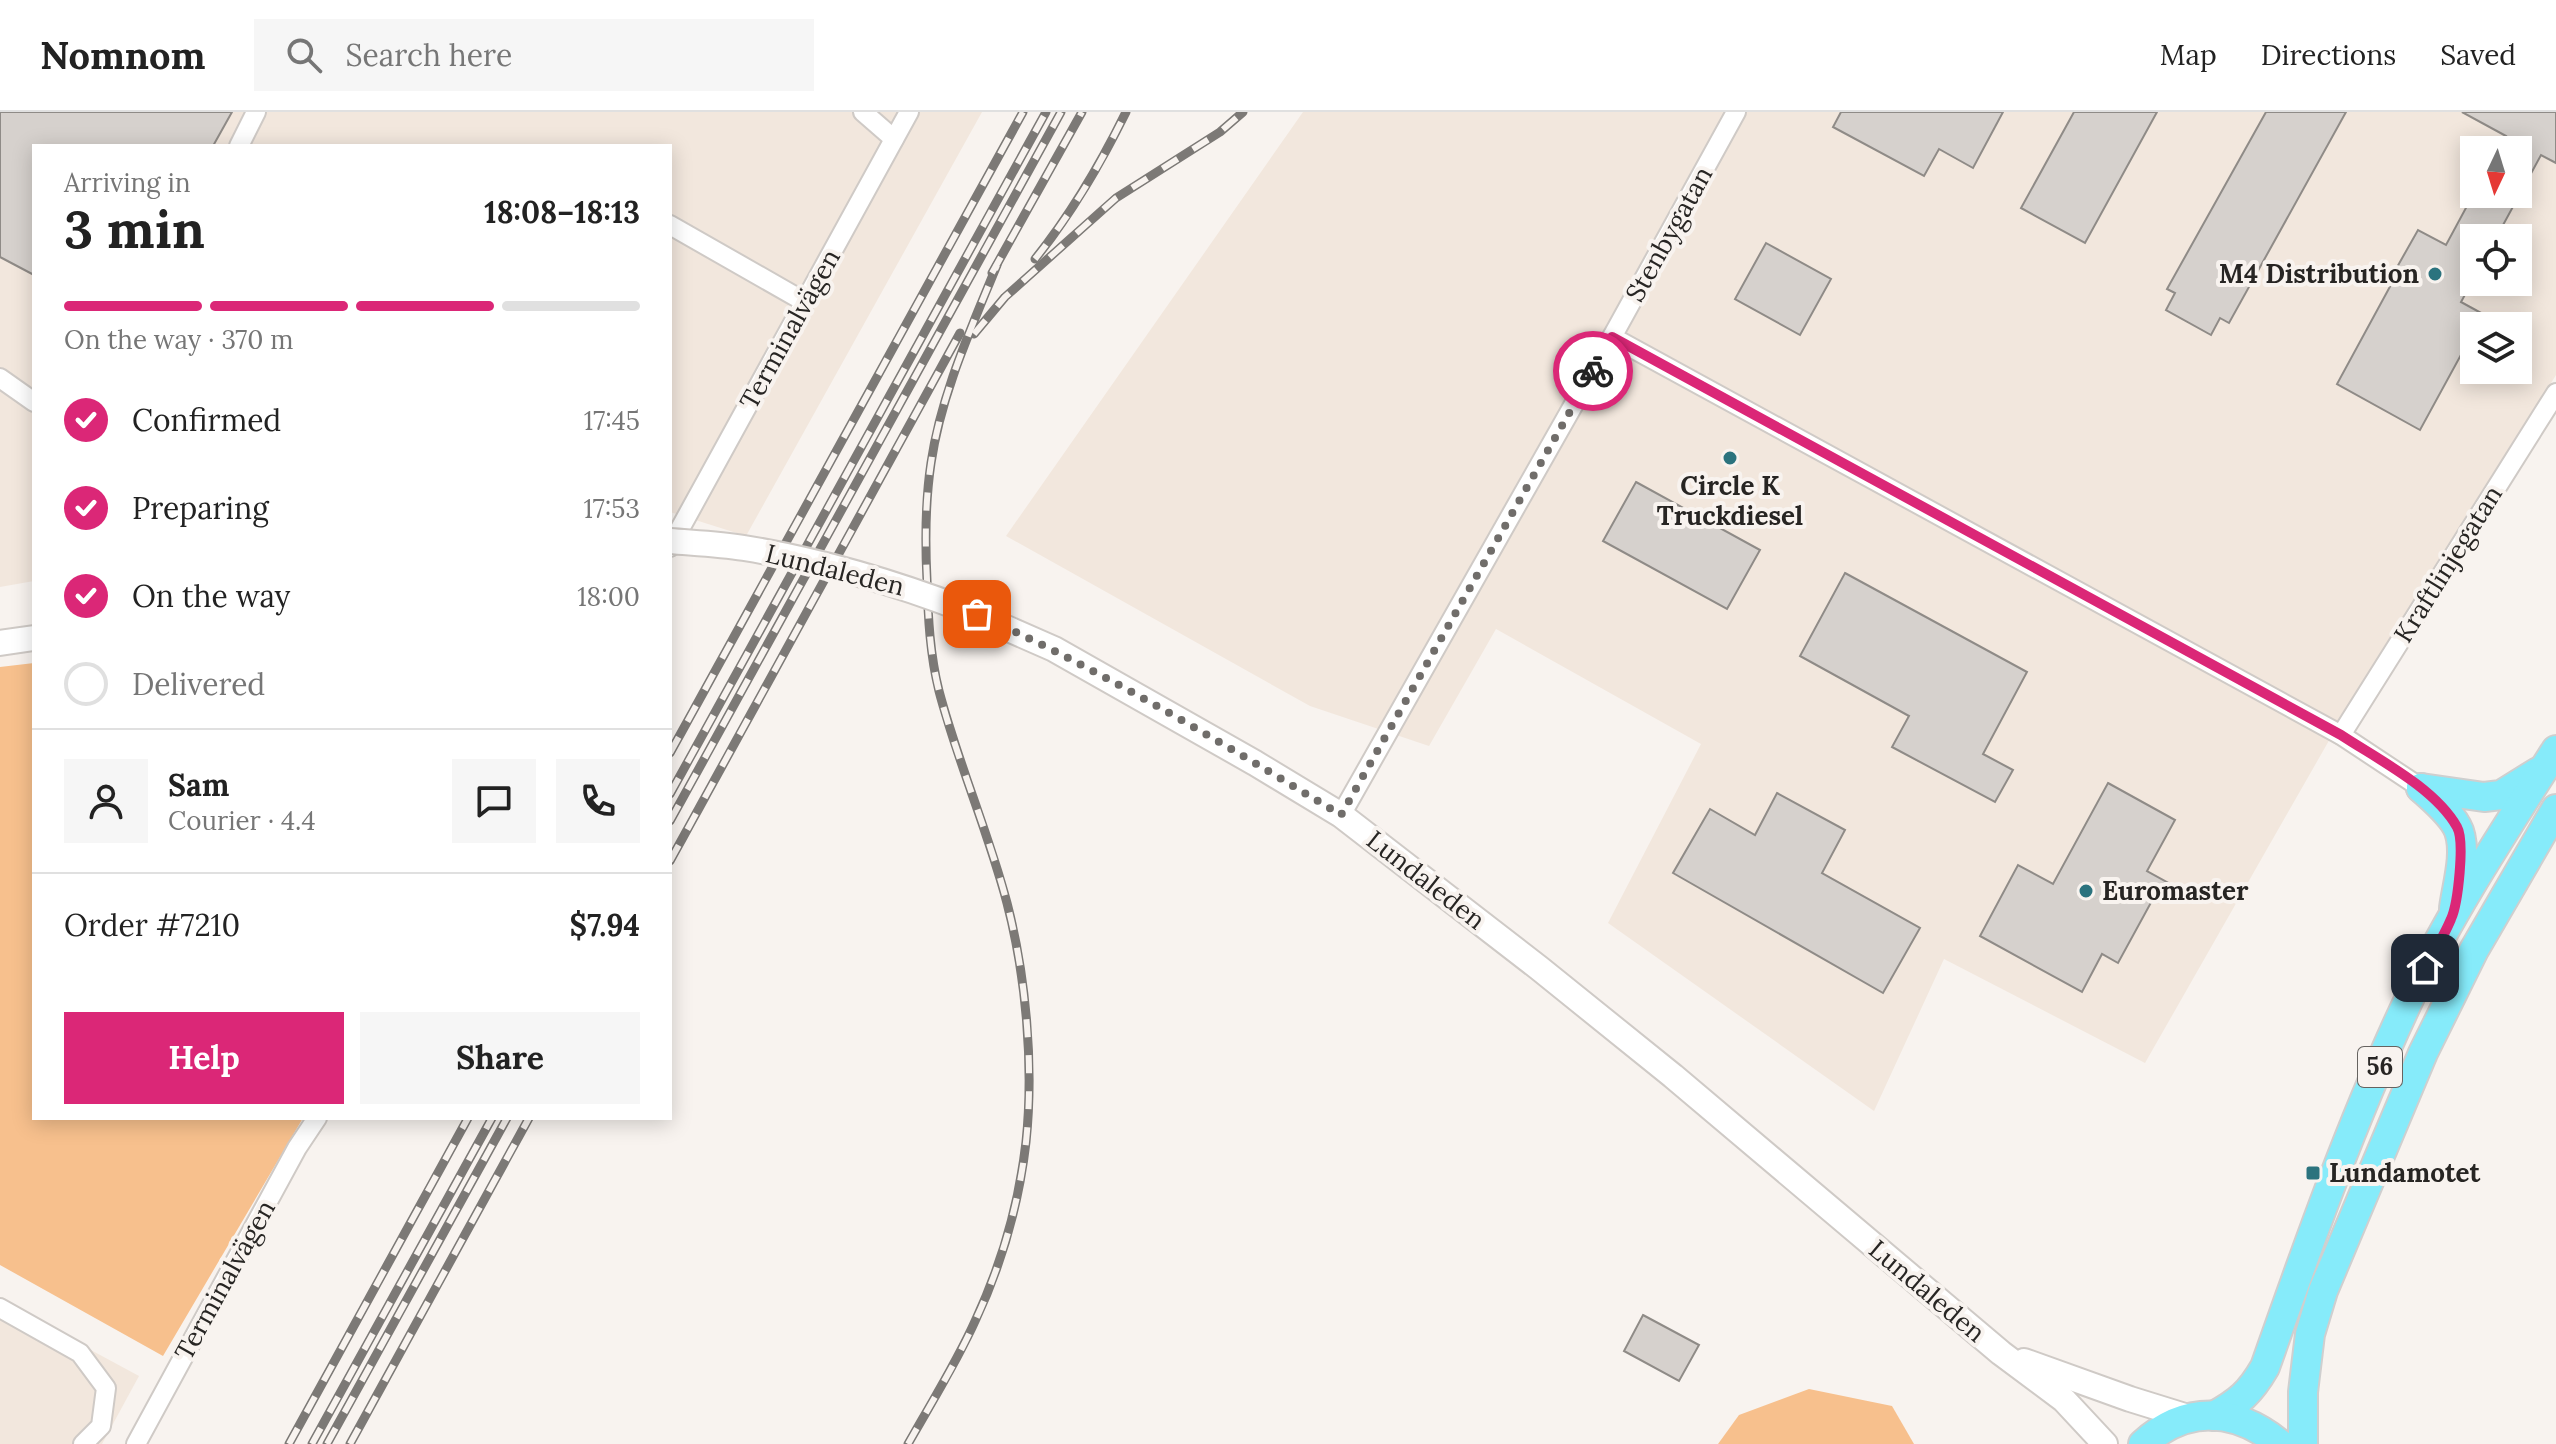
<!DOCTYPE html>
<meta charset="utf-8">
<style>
body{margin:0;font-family:Lora,serif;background:#f6f6f6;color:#222;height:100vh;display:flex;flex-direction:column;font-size:30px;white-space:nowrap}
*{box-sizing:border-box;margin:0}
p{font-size:26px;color:#767676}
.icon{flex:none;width:44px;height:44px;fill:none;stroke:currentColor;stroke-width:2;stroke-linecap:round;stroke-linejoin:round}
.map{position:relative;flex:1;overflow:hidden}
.details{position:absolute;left:32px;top:32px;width:640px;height:976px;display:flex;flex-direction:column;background:#fff;border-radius:0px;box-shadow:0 4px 20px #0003}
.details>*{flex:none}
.needle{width:52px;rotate:184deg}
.tools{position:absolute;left:2460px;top:24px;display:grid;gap:16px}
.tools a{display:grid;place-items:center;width:72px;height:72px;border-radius:0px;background:#fff;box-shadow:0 4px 20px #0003;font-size:40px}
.pin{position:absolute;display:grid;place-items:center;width:68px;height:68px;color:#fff;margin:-34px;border-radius:16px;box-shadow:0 4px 12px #0006}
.courier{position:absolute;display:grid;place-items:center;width:80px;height:80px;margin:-40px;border:6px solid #db2777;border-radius:50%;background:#fff;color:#222;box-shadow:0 2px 10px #0007}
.overview em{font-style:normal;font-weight:700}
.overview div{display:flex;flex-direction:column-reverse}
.overview{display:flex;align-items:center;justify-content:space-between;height:136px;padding:0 32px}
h1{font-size:52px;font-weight:700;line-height:60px}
.bar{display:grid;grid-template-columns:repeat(4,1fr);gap:12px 8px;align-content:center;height:96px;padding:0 32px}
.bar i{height:10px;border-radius:6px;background:#e0e0e0}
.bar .selected{background:#db2777}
.bar p{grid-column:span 4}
.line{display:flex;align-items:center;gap:20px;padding:0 32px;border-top:2px solid #e0e0e0}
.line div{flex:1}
.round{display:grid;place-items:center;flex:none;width:84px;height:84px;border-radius:0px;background:#f6f6f6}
ol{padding:0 32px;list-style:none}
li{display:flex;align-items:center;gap:24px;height:88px}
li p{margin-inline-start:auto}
li .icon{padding:8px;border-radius:50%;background:#db2777;color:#fff;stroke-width:4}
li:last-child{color:#767676}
li i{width:44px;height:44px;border:4px solid #e0e0e0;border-radius:50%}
.action{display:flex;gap:16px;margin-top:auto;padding:16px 32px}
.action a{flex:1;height:92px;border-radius:0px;background:#db2777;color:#fff;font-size:32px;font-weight:700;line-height:92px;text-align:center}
.action a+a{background:#f6f6f6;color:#222}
header{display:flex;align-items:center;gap:48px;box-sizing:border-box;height:112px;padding:0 40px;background:#fff;border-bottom:2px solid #e0e0e0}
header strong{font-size:38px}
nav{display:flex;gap:44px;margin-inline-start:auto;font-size:28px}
.search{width:560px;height:72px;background:#f6f6f6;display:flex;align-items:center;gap:20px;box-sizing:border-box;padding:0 28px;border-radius:0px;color:#767676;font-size:30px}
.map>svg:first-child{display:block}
.built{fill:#f2e7dd;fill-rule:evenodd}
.green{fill:#f7c08d}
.building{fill:#d6d1cd;stroke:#8f8b87;stroke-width:2}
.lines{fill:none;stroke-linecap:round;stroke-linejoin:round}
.minor-casing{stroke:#cfcac6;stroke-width:22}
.secondary-casing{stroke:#cfcac6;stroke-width:28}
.trunk-casing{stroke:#cfcfcf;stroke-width:32}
.minor{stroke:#fff;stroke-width:18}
.secondary{stroke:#fff;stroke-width:24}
.trunk{stroke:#86ebfa;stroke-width:28}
.rail-casing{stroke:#7c7976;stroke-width:9}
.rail{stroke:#f8f3ef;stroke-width:6;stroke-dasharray:18;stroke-linecap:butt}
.secondary-bridge-casing{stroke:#cfcac6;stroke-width:28;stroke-linecap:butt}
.secondary-bridge{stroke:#fff;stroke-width:24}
.done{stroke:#706d6a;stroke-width:8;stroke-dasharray:0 14.4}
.route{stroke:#db2777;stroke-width:10}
.poi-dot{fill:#2b737e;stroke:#f8f3ef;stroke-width:3}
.labels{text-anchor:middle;stroke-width:8;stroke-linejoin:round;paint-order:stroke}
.shield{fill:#f8f3ef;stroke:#666360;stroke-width:2}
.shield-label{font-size:24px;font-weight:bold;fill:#272523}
.street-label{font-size:26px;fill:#272523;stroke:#f8f3ef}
.poi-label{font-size:26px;font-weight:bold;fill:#272523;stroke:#f8f3ef;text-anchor:start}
</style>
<header>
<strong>Nomnom</strong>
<div class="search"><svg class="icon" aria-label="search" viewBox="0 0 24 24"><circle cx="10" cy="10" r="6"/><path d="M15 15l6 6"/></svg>Search here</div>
<nav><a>Map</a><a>Directions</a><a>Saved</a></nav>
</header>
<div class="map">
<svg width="2556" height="1332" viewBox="0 0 2556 1332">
<rect width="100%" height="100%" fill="#f8f3ef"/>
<!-- built -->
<g class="built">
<path d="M0 0H982L746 424 670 400V34H34V469L0 475Z"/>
<path d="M1303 0H2556V263L2331 625 2145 951 1944 847 1874 999 1608 811 1701 632 1496 517 1429 634 1310 594 1006 424ZM2474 38H2518V82H2474ZM2474 126H2518V170H2474ZM2474 214H2518V258H2474Z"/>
<path d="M0 1189 139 1264 102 1332H0Z"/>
</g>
<!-- green -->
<g class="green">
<path d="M34 551V1006H303L163 1244 0 1153V555Z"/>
<path d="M1809 1277 1892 1294 1914 1332H1718L1739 1303Z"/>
</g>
<!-- building -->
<g class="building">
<path d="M0 0H232L213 34H34V163L0 145Z"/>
<path d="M1841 0H2003L1973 56 1939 37 1924 64 1833 15Z"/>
<path d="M2074 0H2157L2085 131 2021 96Z"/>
<path d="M2266 0H2346L2229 211 2220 206 2211 223 2166 198 2175 181 2167 177Z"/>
<path d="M2462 0H2556V51L2541 43 2496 126H2474V166L2461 190 2483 202 2477 214H2474V219L2420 318 2337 272 2399 158 2396 157 2418 118 2446 133 2474 81 2518 82V38H2498L2506 24Z"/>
<path d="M1766 131 1831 167 1800 223 1735 187Z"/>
<path d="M1636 370 1760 438 1727 497 1603 429Z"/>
<path d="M1845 461 2027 560 1983 642 2013 658 1995 690 1892 635 1909 604 1800 544Z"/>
<path d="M2108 671 2175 708 2147 759 2172 773 2163 789 2154 785 2118 851 2102 842 2082 880 1980 824 2018 753 2053 772Z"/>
<path d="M1777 681 1845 718 1822 761 1920 816 1883 881 1673 761 1710 697 1755 723Z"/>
<path d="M1643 1203 1699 1233 1679 1269 1624 1239Z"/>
</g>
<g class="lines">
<!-- minor casing -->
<g class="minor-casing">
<g id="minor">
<path d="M863 0 894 27"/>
<path d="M239 34 256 0"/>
<path d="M670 113 805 190"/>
<path d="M1612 225 2341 623 2421 676"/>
<path d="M0 266 34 290"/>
<path d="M670 435 909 0"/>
<path d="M2341 623 2556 281"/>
<path d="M1341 703 1612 225 1736 0"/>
<path d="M0 1196 80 1241 106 1276 101 1314 83 1332"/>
<path d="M136 1332 297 1036 317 1006"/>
</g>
</g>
<!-- secondary casing -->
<g class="secondary-casing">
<g id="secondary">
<path d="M963 497 1054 537 1255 651 1341 703 1539 856 1673 964 2001 1241 2064 1288 2105 1332"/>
<path d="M0 531 34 526"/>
<path d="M2024 1249 2130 1287 2188 1305"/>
</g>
</g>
<!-- trunk casing -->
<g class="trunk-casing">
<g id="trunk">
<path d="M2421 676C2434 688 2453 703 2459 719 2467 742 2457 773 2454 796"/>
<path d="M2421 676 2484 685 2501 683 2538 660"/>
<path d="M2214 1304C2239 1290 2250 1281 2265 1255 2309 1130 2354 1003 2411 883 2452 798 2505 718 2556 638"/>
<path d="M2143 1332C2186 1293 2235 1295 2280 1332"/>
<path d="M2303 1332V1280L2310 1222 2323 1179 2423 941 2474 838 2556 697"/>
</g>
</g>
<!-- minor -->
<use href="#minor" class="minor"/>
<!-- secondary -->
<use href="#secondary" class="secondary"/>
<!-- trunk -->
<use href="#trunk" class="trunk"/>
<!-- rail casing -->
<g class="rail-casing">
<g id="rail">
<path d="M1035 147C1072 101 1100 53 1126 0"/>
<path d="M992 161 1082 0"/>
<path d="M974 222 1005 185 1116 86 1220 20 1243 0"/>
<path d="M670 641 1023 0"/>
<path d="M670 682 1046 0"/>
<path d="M670 709 1061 0"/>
<path d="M670 749 960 221"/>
<path d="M289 1332 468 1006"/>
<path d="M312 1332 492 1006"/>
<path d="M327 1332 507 1006"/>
<path d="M350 1332 529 1006"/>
<path d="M908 1332C931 1291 957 1250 976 1207 1002 1151 1019 1091 1026 1030 1034 954 1026 864 1007 791 988 719 958 651 939 579 930 543 928 505 927 468 925 429 925 391 931 351 941 282 971 217 997 153"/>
</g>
</g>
<!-- rail -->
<use href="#rail" class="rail"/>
<!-- secondary-bridge casing -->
<g class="secondary-bridge-casing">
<path id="secondary-bridge" d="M670 429C694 431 720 432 744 436 819 448 892 470 963 497"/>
</g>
<!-- secondary-bridge -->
<use href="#secondary-bridge" class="secondary-bridge"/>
</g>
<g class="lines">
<!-- done -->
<path class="done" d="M977 502C1104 559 1222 631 1341 703L1593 259"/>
<!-- route -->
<path class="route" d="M1593 259 1612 225 2341 623C2379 648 2435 676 2457 715 2465 729 2458 792 2451 807 2444 824 2434 840 2425 856"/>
</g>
<!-- markers -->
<g class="poi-dot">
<circle cx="2435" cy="162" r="8"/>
<circle cx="1730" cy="346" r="8"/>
<circle cx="2086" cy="779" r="8"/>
<rect x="2305" y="1053" width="16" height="16" rx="4"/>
</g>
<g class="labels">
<!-- shield labels -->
<rect class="shield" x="2358" y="935" width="44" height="40" rx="6"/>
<g class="shield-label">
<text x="2380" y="963">56</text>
</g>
<!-- street labels -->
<g class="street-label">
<text transform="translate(1669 122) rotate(-61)" y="9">Stenbygatan</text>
<text transform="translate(790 217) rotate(-61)" y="9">Terminalvägen</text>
<text transform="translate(2448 452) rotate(-58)" y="9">Kraftlinjegatan</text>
<text transform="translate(835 458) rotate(14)" y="9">Lundaleden</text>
<text transform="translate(1426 768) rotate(38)" y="9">Lundaleden</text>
<text transform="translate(225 1168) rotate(-61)" y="9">Terminalvägen</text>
<text transform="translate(1927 1179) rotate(40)" y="9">Lundaleden</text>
</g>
<!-- poi labels -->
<g class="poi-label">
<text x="2419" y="171" text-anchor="end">M4 Distribution</text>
<text x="1730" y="383" text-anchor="middle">Circle K<tspan x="1730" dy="30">Truckdiesel</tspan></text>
<text x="2102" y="788">Euromaster</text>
<text x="2329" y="1070">Lundamotet</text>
</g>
</g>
</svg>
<div class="tools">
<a><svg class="needle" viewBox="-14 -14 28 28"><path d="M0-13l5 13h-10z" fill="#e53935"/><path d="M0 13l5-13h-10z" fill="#767676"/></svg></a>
<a><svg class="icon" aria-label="locate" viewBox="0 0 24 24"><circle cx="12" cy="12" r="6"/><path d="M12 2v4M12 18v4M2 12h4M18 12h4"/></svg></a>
<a><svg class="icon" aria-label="layers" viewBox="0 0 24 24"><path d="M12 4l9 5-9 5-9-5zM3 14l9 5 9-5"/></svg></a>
</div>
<div class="pin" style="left:977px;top:502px;background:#ea580c"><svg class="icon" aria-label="bag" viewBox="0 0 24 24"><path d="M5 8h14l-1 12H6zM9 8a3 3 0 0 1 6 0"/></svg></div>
<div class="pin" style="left:2425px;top:856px;background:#1f2937"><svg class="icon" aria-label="home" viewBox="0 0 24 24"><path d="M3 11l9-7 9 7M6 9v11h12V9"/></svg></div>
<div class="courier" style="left:1593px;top:259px"><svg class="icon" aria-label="bike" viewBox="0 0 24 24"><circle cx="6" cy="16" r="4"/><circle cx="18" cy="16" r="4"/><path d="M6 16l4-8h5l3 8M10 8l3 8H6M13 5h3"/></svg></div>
<section class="details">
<div class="overview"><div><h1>3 min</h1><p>Arriving in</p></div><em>18:08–18:13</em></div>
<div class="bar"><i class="selected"></i><i class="selected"></i><i class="selected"></i><i></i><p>On the way · 370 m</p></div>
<ol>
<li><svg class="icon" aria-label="check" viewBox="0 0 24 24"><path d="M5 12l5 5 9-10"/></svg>Confirmed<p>17:45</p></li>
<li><svg class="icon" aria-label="check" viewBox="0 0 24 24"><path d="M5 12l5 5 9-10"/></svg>Preparing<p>17:53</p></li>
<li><svg class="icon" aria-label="check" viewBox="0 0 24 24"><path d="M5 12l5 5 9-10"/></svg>On the way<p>18:00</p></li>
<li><i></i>Delivered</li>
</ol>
<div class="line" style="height:144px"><a class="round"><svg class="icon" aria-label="person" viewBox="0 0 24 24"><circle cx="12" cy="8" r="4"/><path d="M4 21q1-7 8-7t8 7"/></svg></a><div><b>Sam</b><p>Courier · 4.4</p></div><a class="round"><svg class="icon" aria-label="chat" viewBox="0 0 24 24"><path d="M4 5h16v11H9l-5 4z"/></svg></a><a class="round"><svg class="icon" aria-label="phone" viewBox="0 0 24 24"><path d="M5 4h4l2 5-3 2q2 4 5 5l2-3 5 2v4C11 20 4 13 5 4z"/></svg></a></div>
<div class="line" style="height:104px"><div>Order #7210</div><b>$7.94</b></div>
<div class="action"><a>Help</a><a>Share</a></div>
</section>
</div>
